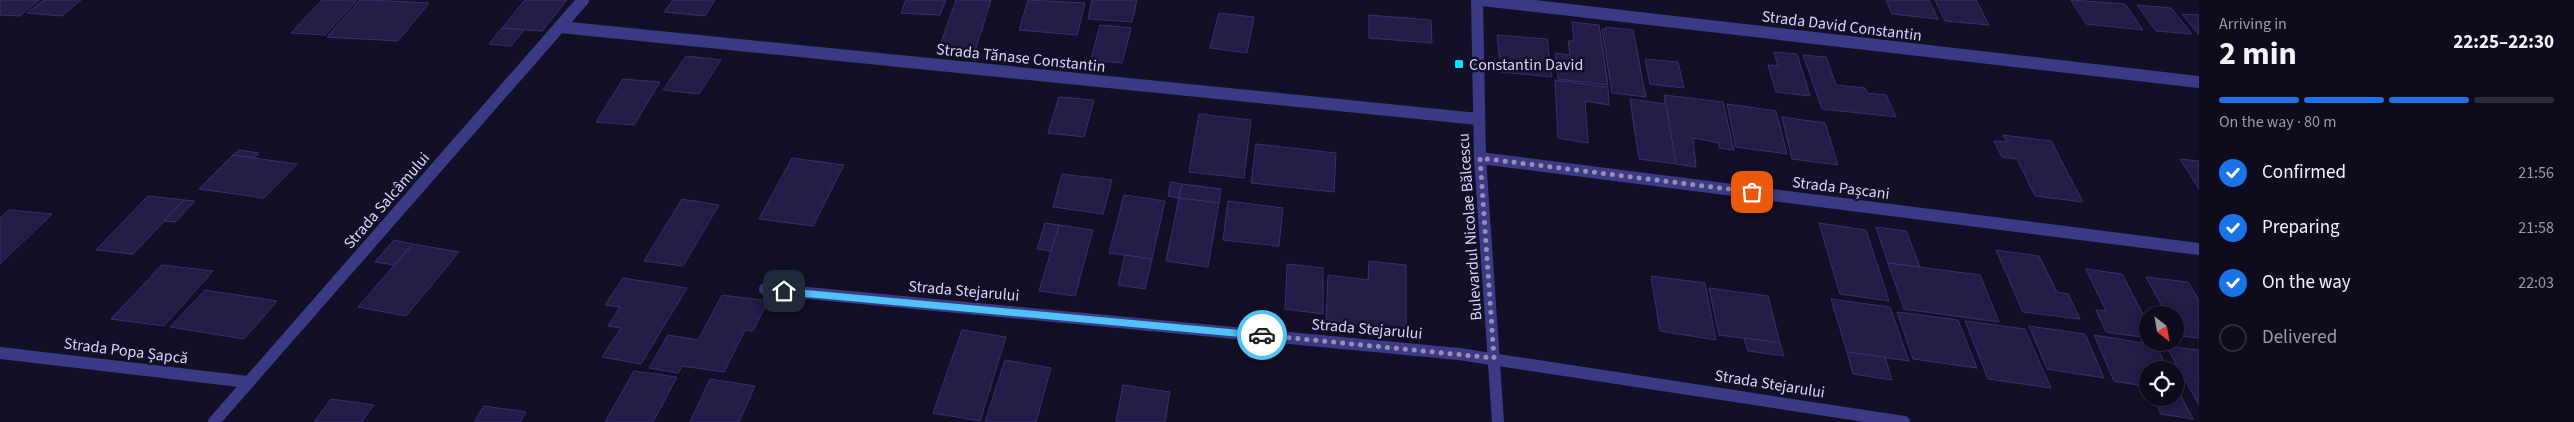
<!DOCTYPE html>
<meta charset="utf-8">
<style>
body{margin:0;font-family:"Source Sans 3",sans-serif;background:#171425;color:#f1f3f6;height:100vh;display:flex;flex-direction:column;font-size:19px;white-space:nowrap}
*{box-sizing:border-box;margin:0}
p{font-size:16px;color:#9b9ba3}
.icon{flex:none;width:28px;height:28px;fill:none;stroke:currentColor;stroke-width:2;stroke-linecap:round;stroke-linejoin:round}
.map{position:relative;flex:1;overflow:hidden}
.drawer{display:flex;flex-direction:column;background:#0e0b1c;width:375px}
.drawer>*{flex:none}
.needle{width:32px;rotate:149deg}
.controls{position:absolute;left:2139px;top:306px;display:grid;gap:10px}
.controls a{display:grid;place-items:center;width:45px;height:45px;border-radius:50%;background:#0e0b1c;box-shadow:0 2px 12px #0003,0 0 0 1px #2e2b3b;font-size:25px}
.pin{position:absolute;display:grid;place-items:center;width:42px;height:42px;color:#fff;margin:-21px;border-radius:10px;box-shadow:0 2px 8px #0006}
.courier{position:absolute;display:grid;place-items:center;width:50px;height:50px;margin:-25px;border:4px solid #4fc3f7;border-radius:50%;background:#fff;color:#222;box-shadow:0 1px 6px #0007}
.summary em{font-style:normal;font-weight:700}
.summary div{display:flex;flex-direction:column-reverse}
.summary{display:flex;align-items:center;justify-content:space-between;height:85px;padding:0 20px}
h1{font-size:32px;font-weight:700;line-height:38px}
.bar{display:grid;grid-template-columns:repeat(4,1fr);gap:8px 5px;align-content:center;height:60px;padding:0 20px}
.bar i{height:6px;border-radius:4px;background:#2e2b3b}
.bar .selected{background:#1a73e8}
.bar p{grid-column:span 4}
ol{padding:0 20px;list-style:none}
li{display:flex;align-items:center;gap:15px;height:55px}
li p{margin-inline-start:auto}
li .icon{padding:5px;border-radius:50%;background:#1a73e8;color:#fff;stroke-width:4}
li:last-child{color:#9b9ba3}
li i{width:28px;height:28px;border:2px solid #2e2b3b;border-radius:50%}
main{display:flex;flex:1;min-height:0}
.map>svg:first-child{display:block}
.building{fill:#241b47;stroke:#3b2d73}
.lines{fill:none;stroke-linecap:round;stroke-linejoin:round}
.minor{stroke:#3d3a85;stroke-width:12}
.route{fill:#4fc3f7}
.done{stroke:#948fb3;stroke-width:5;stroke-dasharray:0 9}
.poi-dot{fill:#00e5ff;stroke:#130f26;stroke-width:2}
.labels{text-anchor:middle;stroke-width:5;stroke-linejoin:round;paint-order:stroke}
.street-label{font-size:16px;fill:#d9d4ff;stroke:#130f26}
.poi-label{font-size:16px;fill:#d9d4ff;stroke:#130f26;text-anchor:start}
</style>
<main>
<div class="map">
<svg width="2199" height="422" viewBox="0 0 2199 422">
<rect width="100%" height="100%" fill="#130f26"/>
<!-- building -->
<g class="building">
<path d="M0 0H39L20 16 0 15Z"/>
<path d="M44 0H81L62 16 27 13Z"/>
<path d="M322 0H357L325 35 291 33Z"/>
<path d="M360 0H369L429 3 398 41 327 37Z"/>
<path d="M525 0H567L542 31 502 28Z"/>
<path d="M673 0H715L705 16 664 12Z"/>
<path d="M906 0H946L940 15 901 13Z"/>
<path d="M956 0H991L975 51 939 48Z"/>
<path d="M1028 0 1085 3 1077 35 1019 30Z"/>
<path d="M1092 0H1137L1132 22 1088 19Z"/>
<path d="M1886 0H1929L1938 19 1892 14Z"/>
<path d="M1935 0H1976L1989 25 1945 21Z"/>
<path d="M2071 0 2125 4 2143 30 2086 24Z"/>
<path d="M2137 5 2171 8 2192 34 2156 31Z"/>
<path d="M1219 13 1254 17 1247 53 1210 48Z"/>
<path d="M2182 14 2199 15V35Z"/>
<path d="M1369 15 1431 20 1432 43 1369 38Z"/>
<path d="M1572 22 1599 25 1608 85 1558 79 1555 53 1570 55 1568 41H1574Z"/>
<path d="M1100 25 1131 28 1122 63 1091 60Z"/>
<path d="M1605 27 1633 30 1646 97 1612 93 1602 29 1606 30Z"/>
<path d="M502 28 524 30 511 46 489 44Z"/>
<path d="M1497 35 1547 39 1552 77 1501 72Z"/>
<path d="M1774 52 1797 54 1810 96 1776 92 1768 65 1778 66Z"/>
<path d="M1803 55 1826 57 1836 85 1865 88 1867 93 1886 95 1896 117 1822 109Z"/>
<path d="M686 56 721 60 699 94 663 90Z"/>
<path d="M1645 59 1678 62 1684 88 1650 84Z"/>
<path d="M623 79 660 82 634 125 596 122Z"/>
<path d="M1555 80 1608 87 1609 105 1585 101 1588 143 1558 138Z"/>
<path d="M1664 95 1723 102 1734 150 1719 148V143L1693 138 1696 167 1676 164Z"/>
<path d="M1059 97 1094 100 1084 137 1048 133Z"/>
<path d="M1630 99 1666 104 1676 164 1639 159Z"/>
<path d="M1727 104 1776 111 1787 154 1736 147Z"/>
<path d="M1199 114 1251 120 1244 178 1189 172Z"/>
<path d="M1782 117 1825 123 1838 165 1792 159Z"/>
<path d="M2003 135 2051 141 2083 202 2035 196 2017 159 2002 157 1994 141 2007 142Z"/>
<path d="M1256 144 1336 153 1334 192 1251 183Z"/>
<path d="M239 150 259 153 254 158 233 155Z"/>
<path d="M233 155 254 158 297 164 264 198 199 189Z"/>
<path d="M792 158 844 165 813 226 759 219Z"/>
<path d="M2180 159 2199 161V189Z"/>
<path d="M1062 174 1112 180 1103 214 1053 207Z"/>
<path d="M1171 182 1182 184 1179 198 1168 196Z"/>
<path d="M1182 184 1221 189 1219 203 1179 198Z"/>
<path d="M1124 195 1165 201 1152 259 1109 253Z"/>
<path d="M148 196 184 200 133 254 96 250Z"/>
<path d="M1179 198 1219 203 1208 267 1166 261Z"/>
<path d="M682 199 719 205 683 266 644 261Z"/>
<path d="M184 200 195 201 175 222 164 221Z"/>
<path d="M1228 201 1283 208 1279 246 1223 240Z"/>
<path d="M9 210 52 214 0 264V218Z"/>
<path d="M1045 223 1059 225 1052 251 1037 249Z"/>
<path d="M1819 223 1866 230 1889 301 1840 294Z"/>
<path d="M1059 225 1093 230 1075 296 1039 291Z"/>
<path d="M1876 227 1906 231 1920 267 1888 263Z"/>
<path d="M394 240 413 244 394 265 375 262Z"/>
<path d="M413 244 459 252 406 316 358 307Z"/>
<path d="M1996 250 2039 256 2057 292 2068 294 2080 319 2023 312Z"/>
<path d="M1125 255 1152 259 1145 289 1118 285Z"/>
<path d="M1369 261 1406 265V329L1326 320 1328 275 1368 280Z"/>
<path d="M1888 263 1980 275 1999 322 1904 309Z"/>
<path d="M1287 264 1323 268V314L1285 309Z"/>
<path d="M162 265 213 271 164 326 111 319Z"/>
<path d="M2086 269 2122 274 2148 324V338L2106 332 2096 310 2106 311Z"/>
<path d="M1651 276 1705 283 1716 340 1660 331Z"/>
<path d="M2146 277 2188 282 2199 300V338L2180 336 2175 328V315H2167Z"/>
<path d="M623 278 687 288 641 364 602 357 621 328 608 326 620 307 605 305Z"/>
<path d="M1709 288 1768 296 1780 343 1719 335Z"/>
<path d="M205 290 277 301 244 339 170 327Z"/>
<path d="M722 295 768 301 753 331 745 330 724 372 682 366 678 373 649 368 668 335 698 340Z"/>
<path d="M1831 299 1890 307 1909 361 1847 352Z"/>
<path d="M1897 312 1958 320 1977 368 1913 359Z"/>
<path d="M1965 321 2025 329 2051 388 1988 379Z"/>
<path d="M2029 326 2085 334 2104 378 2047 369Z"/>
<path d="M962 330 1006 337 980 421 933 413Z"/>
<path d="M2094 335 2156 345 2168 370H2148V387L2114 381Z"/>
<path d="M1744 338 1780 343 1784 356 1748 351Z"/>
<path d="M2166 346 2199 350V405Z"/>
<path d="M1847 352 1885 357 1892 380 1853 374Z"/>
<path d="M1005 360 1051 368 1036 422H985Z"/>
<path d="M634 371 677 377 653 422H605Z"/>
<path d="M710 379 755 386 739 422H690Z"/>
<path d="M1123 385 1170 392 1165 422H1116Z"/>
<path d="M2175 391 2179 392 2193 419 2161 414 2154 398H2175Z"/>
<path d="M331 399 374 405 361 422H314Z"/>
<path d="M484 406 526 412 520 422H474Z"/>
</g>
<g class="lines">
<!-- minor -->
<g class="minor">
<path d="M1477 0 1480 158 1498 422"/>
<path d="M1482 0 2199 82"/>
<path d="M560 27 1478 119"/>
<path d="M1480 158 2199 249"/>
<path d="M765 289 1459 354 1904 422"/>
<path d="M0 353 248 382"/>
<path d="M214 422 583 0"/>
</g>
</g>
<!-- route -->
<path class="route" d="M784 288 1262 332 1267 335 1262 339 784 295 780 291Z"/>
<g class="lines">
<!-- done -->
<path class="done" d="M1262 335 1494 358 1480 158 1752 192"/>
</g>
<!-- markers -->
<rect class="poi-dot" x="1454" y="59" width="10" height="10" rx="2.5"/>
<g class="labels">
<!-- street labels -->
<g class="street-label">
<text transform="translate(1842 25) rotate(7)" y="6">Strada David Constantin</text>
<text transform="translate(1021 57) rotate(6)" y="6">Strada Tănase Constantin</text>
<text transform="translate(1841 187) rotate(7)" y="6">Strada Pașcani</text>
<text transform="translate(386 200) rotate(-49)" y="6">Strada Salcâmului</text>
<text transform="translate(1469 227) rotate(-94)" y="6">Bulevardul Nicolae Bălcescu</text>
<text transform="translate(964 290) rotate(5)" y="6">Strada Stejarului</text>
<text transform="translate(1367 328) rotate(5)" y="6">Strada Stejarului</text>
<text transform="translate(126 350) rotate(7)" y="6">Strada Popa Șapcă</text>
<text transform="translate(1770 383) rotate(9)" y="6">Strada Stejarului</text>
</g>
<!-- poi labels -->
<g class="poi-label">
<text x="1469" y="70">Constantin David</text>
</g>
</g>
</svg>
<div class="controls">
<a><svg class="needle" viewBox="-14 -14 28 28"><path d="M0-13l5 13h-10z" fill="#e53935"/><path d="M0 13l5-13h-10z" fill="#9b9ba3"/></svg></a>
<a><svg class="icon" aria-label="locate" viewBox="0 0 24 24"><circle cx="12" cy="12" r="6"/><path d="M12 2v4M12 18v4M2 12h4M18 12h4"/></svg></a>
</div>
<div class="pin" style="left:1752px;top:192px;background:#ea580c"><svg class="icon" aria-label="bag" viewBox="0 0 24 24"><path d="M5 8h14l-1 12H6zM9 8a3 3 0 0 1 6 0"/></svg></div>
<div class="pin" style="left:784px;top:291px;background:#1f2937"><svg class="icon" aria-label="home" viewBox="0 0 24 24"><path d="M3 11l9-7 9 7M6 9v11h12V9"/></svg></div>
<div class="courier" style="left:1262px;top:335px"><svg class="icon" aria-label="car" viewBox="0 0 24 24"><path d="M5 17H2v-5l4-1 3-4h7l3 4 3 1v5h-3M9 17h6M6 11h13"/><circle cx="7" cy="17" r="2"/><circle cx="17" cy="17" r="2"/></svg></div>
</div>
<section class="drawer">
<div class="summary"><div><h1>2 min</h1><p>Arriving in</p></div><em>22:25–22:30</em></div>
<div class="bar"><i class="selected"></i><i class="selected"></i><i class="selected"></i><i></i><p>On the way · 80 m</p></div>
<ol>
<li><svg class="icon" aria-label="check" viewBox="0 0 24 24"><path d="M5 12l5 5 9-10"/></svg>Confirmed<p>21:56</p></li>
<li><svg class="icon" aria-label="check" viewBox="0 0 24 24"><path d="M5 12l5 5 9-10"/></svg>Preparing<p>21:58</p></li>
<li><svg class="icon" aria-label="check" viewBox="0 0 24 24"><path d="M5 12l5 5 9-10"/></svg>On the way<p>22:03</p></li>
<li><i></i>Delivered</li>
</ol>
</section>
</main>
